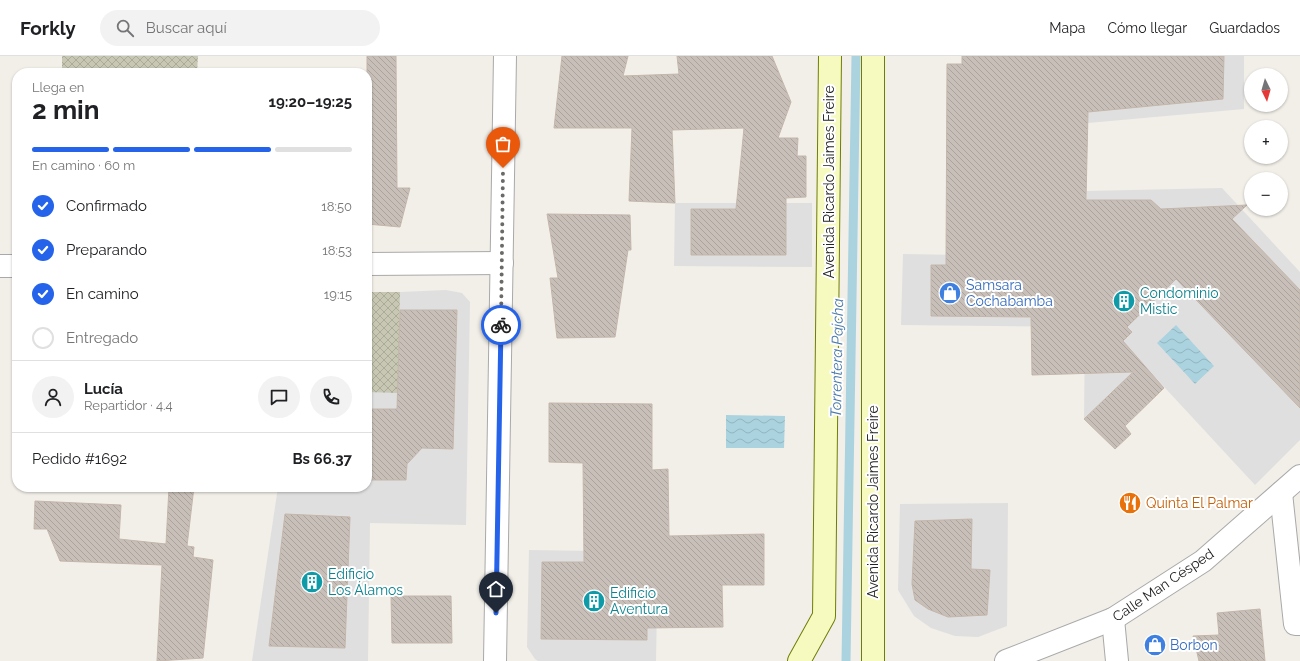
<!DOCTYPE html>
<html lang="es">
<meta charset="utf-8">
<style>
body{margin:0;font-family:Raleway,sans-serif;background:#f2f2f2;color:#202124;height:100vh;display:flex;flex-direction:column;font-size:15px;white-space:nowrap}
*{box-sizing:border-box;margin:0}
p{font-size:13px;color:#757577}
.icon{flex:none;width:22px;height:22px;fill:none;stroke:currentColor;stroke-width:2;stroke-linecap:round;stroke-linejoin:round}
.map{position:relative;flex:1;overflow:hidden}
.drawer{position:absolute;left:12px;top:12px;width:360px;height:424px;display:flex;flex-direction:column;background:#fff;border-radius:16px;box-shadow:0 1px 3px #0004}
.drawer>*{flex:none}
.needle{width:26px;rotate:175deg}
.fabs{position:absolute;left:1244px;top:12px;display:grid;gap:8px}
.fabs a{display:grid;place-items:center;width:44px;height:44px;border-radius:50%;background:#fff;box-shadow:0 1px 3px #0004;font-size:20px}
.pin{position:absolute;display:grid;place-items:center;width:34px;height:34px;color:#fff;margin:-41px -17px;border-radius:50% 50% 50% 0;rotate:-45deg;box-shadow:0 0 4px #0007}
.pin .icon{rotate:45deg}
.courier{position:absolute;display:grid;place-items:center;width:40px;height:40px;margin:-20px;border:3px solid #2563eb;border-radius:50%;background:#fff;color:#222;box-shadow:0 1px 5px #0007}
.headline em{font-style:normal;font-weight:700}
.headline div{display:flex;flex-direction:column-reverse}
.headline{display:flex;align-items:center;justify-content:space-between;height:68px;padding:0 20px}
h1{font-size:26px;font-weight:700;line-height:30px}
.bar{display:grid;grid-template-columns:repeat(4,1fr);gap:6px 4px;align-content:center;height:48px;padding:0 20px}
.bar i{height:5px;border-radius:3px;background:#e0e0e0}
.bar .current{background:#2563eb}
.bar p{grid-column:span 4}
.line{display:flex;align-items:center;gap:10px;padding:0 20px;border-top:1px solid #e0e0e0}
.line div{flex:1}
.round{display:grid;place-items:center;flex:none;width:42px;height:42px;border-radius:21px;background:#f2f2f2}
ol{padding:0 20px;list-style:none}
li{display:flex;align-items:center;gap:12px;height:44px}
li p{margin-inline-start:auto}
li .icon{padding:4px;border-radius:50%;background:#2563eb;color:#fff;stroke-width:4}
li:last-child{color:#757577}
li i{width:22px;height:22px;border:2px solid #e0e0e0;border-radius:50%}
header{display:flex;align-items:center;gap:24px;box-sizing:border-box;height:56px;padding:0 20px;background:#fff;border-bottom:1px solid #e0e0e0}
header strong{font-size:19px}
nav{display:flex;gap:22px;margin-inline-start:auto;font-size:14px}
.search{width:280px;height:36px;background:#f2f2f2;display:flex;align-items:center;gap:10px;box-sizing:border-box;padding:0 14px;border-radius:22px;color:#757577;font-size:15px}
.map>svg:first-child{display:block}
.residential{fill:#e0dfdf}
.construction{fill:url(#construction-cross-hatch)}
.water{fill:url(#water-waves)}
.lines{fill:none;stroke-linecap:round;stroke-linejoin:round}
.stream{stroke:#aad3df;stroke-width:9}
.building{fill:url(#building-back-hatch);stroke:#c4b6ab}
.minor-casing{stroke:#a9a9a9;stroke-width:24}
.secondary-casing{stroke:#707d05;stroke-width:24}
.minor{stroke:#fff;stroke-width:22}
.secondary{stroke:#f7fabf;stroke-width:22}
.done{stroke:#6b6a68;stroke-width:4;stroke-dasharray:0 7.2}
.route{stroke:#2563eb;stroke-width:5}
.labels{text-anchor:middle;stroke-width:4;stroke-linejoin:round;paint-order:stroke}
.street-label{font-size:14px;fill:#222;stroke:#fff}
.shop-label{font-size:14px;fill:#366cbe;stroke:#fff;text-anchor:start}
.culture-label{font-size:14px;fill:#0d838f;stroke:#fff;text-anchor:start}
.food-label{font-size:14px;fill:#c56008;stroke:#fff;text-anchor:start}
.water-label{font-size:15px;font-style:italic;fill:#4a7aab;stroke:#fff}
</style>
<header>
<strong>Forkly</strong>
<div class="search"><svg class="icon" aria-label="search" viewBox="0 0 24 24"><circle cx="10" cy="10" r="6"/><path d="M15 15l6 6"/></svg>Buscar aquí</div>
<nav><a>Mapa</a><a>Cómo llegar</a><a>Guardados</a></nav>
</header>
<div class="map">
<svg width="1300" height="605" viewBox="0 0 1300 605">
<defs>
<pattern id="construction-cross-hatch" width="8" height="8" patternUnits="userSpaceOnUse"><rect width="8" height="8" fill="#c7c7b4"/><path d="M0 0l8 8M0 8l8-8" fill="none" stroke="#abab9a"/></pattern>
<pattern id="water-waves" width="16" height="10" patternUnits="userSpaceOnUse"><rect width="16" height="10" fill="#aad3df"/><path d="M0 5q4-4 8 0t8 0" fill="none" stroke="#92b5bf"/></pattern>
<pattern id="building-back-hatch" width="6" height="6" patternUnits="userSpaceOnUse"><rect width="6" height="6" fill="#c7bfb8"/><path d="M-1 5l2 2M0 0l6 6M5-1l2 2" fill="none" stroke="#aba49e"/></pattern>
</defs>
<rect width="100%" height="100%" fill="#f2efe9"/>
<!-- residential -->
<g class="residential">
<path d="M1089 0H1244V53L1088 67Z"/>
<path d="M1222 132 1300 216V384L1255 429 1142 307 1084 363 1085 271 901 269 903 198 1085 201 1087 135Z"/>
<path d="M675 147H812V211L674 210Z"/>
<path d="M446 234 462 237 470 246 466 469 370 467 368 605H252L278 431H367V336H398L400 236Z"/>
<path d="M1008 447 1007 570 978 581 955 580 931 572 914 560 898 534 900 448Z"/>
<path d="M529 494 658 496 656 605H538L535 603 527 591Z"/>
</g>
<!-- construction -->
<g class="construction">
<path d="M62 0H198L197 17H62Z"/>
<path d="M367 236H400L398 337 367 336Z"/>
</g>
<!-- water -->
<g class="water">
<path d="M1176 269 1214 310 1195 328 1157 287Z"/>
<path d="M726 359 785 360 784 392H726Z"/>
</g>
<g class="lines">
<!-- stream -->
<path class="stream" d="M846 605 856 0"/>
</g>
<!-- building -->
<g class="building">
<path d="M367 0H396L397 132H410L400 171 367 168Z"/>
<path d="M562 0H628L623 20 679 18 677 0H772L791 46 778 82H798L797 100H806V141L786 142V199H691V153H736L744 72 672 74 675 147 629 145 632 72H554Z"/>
<path d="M962 0H1224L1223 43 1088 56 1086 144H1151L1161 153 1247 149 1232 163 1300 234V352L1176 223 1127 271 1132 276 1123 285 1164 332 1125 370 1131 378 1115 393 1084 363 1133 316 1032 319 1031 261 931 260V209H946L947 8H962Z"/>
<path d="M547 158 630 159 631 194H628L615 281 557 282 550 222H558Z"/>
<path d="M400 254H457L453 393 422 392 407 408 406 424H367V353H397Z"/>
<path d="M549 347 652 348V414L668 413 669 480 764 478V529H722L723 571 647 572V584L541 583 542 506H584L583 407 549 406Z"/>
<path d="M169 431H194L187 490 194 491 193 501 213 504 203 602 157 605 162 509 60 505 47 473H34L35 445 121 449 119 483 166 488Z"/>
<path d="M285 458 350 461 345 592 269 590Z"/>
<path d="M972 463 971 513 990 514 987 559 948 561 928 553 915 544 912 528 915 465Z"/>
<path d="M391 540H451L452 587H392Z"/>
<path d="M1260 553 1265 605H1199L1193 580 1219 579 1217 557Z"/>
</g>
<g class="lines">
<!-- minor casing -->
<g class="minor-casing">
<g id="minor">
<path d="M367 208 502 207"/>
<path d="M0 210H17"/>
<path d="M1281 437 1295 568H1300"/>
<path d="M1113 563 1117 605"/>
<path d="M495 605 505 0"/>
<path d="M1006 605 1113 563 1203 505 1300 420"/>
</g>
</g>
<!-- secondary casing -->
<g class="secondary-casing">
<g id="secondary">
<path d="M873 0V605"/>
<path d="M799 605 824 560 830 0"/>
</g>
</g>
<!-- minor -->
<use href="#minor" class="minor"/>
<!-- secondary -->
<use href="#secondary" class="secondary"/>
</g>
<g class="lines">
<!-- done -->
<path class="done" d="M501 269 503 112"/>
<!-- route -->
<path class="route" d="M496 557 501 269"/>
</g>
<!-- icons -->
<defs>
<g id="shop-disc" transform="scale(1.15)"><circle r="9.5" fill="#3f7fe0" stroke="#fff"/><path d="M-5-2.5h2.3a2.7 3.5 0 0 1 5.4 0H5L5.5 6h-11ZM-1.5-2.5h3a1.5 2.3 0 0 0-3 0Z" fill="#fff"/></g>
<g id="building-disc" transform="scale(1.15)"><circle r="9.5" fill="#0f9aa8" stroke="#fff"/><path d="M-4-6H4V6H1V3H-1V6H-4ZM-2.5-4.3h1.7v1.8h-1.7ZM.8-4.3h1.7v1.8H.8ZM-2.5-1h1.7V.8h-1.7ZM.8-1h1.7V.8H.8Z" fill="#fff"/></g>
<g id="restaurant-disc" transform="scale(1.15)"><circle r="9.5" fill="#e8710a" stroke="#fff"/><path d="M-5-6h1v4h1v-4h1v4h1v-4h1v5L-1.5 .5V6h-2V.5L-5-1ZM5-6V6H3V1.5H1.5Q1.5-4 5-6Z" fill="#fff"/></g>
</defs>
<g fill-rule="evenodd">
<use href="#shop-disc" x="950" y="237"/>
<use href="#building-disc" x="1124" y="245"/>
<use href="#restaurant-disc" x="1130" y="447"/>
<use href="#building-disc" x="312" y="526"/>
<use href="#building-disc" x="594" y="545"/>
<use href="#shop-disc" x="1155" y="589"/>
</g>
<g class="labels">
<!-- street labels -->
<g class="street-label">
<text transform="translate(829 126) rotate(-90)" y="5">Avenida Ricardo Jaimes Freire</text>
<text transform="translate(873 446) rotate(-90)" y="5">Avenida Ricardo Jaimes Freire</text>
<text transform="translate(1163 529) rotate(-34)" y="5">Calle Man Césped</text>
</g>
<!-- shop labels -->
<g class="shop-label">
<text x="966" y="234">Samsara<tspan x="966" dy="16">Cochabamba</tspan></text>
<text x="1170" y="594">Borbon</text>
</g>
<!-- culture labels -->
<g class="culture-label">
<text x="1140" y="242">Condominio<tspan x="1140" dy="16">Mistic</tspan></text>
<text x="328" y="523">Edificio<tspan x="328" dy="16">Los Álamos</tspan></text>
<text x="610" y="542">Edificio<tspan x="610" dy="16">Aventura</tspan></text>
</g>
<!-- food labels -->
<g class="food-label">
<text x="1146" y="452">Quinta El Palmar</text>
</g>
<!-- water labels -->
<g class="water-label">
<text transform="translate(837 302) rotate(-89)" y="5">Torrentera Pajcha</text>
</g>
</g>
</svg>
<div class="fabs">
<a><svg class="needle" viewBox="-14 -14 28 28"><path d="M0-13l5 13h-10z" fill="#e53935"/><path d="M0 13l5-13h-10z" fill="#757577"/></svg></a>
<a>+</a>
<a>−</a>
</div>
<div class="pin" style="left:503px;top:112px;background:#ea580c"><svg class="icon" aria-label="bag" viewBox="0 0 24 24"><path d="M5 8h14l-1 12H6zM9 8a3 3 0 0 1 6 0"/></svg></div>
<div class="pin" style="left:496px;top:557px;background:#1f2937"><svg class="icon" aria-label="home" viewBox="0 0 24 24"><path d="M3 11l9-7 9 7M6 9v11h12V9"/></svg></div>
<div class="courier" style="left:501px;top:269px"><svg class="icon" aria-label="bike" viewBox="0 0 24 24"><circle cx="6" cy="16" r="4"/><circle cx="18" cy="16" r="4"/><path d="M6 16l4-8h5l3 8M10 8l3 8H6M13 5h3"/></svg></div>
<section class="drawer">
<div class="headline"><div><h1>2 min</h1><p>Llega en</p></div><em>19:20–19:25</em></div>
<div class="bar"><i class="current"></i><i class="current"></i><i class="current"></i><i></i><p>En camino · 60 m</p></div>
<ol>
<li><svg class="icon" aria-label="check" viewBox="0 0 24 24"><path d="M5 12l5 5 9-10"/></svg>Confirmado<p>18:50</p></li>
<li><svg class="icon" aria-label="check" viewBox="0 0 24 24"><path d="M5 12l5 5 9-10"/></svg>Preparando<p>18:53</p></li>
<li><svg class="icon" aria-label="check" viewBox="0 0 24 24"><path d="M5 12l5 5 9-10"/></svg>En camino<p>19:15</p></li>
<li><i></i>Entregado</li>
</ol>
<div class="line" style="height:72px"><a class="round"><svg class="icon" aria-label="person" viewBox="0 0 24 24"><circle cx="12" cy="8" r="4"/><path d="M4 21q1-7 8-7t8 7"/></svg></a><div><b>Lucía</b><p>Repartidor · 4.4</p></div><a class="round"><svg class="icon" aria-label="chat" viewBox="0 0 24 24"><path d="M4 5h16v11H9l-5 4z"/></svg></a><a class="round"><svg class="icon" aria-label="phone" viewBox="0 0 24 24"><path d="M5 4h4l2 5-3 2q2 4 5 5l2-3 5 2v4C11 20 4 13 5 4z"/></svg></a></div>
<div class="line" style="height:52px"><div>Pedido #1692</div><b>Bs 66.37</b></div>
</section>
</div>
